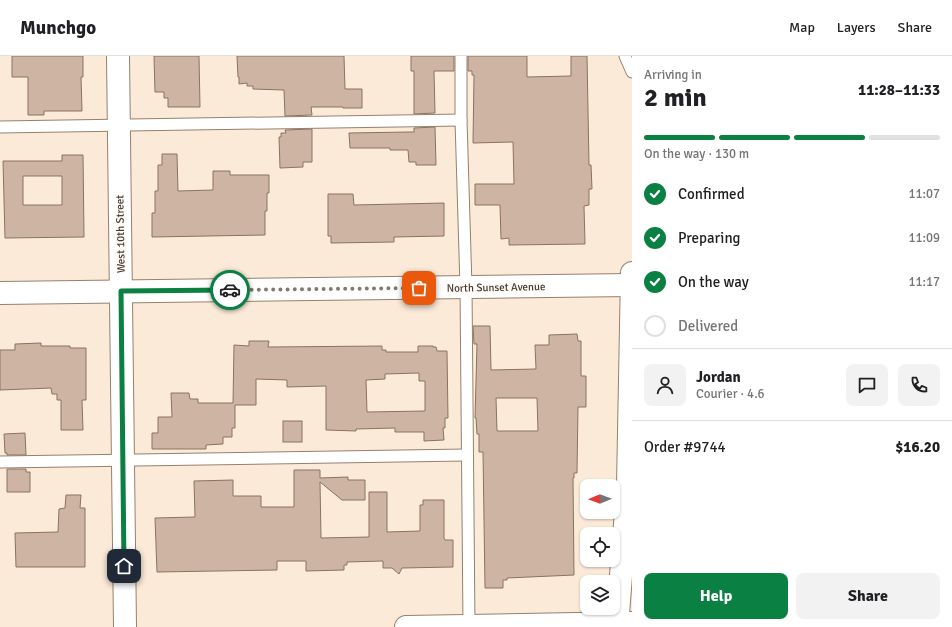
<!DOCTYPE html>
<meta charset="utf-8">
<style>
body{margin:0;font-family:Signika,sans-serif;background:#f2f2f2;color:#202124;height:100vh;display:flex;flex-direction:column;font-size:15px;white-space:nowrap}
*{box-sizing:border-box;margin:0}
p{font-size:13px;color:#757577}
.icon{flex:none;width:22px;height:22px;fill:none;stroke:currentColor;stroke-width:2;stroke-linecap:round;stroke-linejoin:round}
.map{position:relative;flex:1;overflow:hidden}
.sheet{display:flex;flex-direction:column;background:#fff;width:320px}
.sheet>*{flex:none}
.needle{width:26px;rotate:269deg}
.buttons{position:absolute;left:580px;top:423px;display:grid;gap:8px}
.buttons a{display:grid;place-items:center;width:40px;height:40px;border-radius:8px;background:#fff;box-shadow:0 1px 3px #0004;font-size:20px}
.pin{position:absolute;display:grid;place-items:center;width:34px;height:34px;color:#fff;margin:-17px;border-radius:8px;box-shadow:0 2px 6px #0006}
.courier{position:absolute;display:grid;place-items:center;width:40px;height:40px;margin:-20px;border:3px solid #0b8043;border-radius:50%;background:#fff;color:#222;box-shadow:0 1px 5px #0007}
.overview em{font-style:normal;font-weight:700}
.overview div{display:flex;flex-direction:column-reverse}
.overview{display:flex;align-items:center;justify-content:space-between;height:68px;padding:0 12px}
h1{font-size:26px;font-weight:700;line-height:30px}
.bar{display:grid;grid-template-columns:repeat(4,1fr);gap:6px 4px;align-content:center;height:48px;padding:0 12px}
.bar i{height:5px;border-radius:3px;background:#e0e0e0}
.bar .selected{background:#0b8043}
.bar p{grid-column:span 4}
.line{display:flex;align-items:center;gap:10px;padding:0 12px;border-top:1px solid #e0e0e0}
.line div{flex:1}
.round{display:grid;place-items:center;flex:none;width:42px;height:42px;border-radius:8px;background:#f2f2f2}
ol{padding:0 12px;list-style:none}
li{display:flex;align-items:center;gap:12px;height:44px}
li p{margin-inline-start:auto}
li .icon{padding:4px;border-radius:50%;background:#0b8043;color:#fff;stroke-width:4}
li:last-child{color:#757577}
li i{width:22px;height:22px;border:2px solid #e0e0e0;border-radius:50%}
.button{display:flex;gap:8px;margin-top:auto;padding:8px 12px}
.button a{flex:1;height:46px;border-radius:8px;background:#0b8043;color:#fff;font-size:16px;font-weight:700;line-height:46px;text-align:center}
.button a+a{background:#f2f2f2;color:#202124}
header{display:flex;align-items:center;gap:24px;box-sizing:border-box;height:56px;padding:0 20px;background:#fff;border-bottom:1px solid #e0e0e0}
header strong{font-size:19px}
nav{display:flex;gap:22px;margin-inline-start:auto;font-size:14px}
main{display:flex;flex:1;min-height:0}
.map>svg:first-child{display:block}
.building{fill:#ceb5a3;stroke:#8a7262;fill-rule:evenodd}
.lines{fill:none;stroke-linecap:round;stroke-linejoin:round}
.service-casing{stroke:#95816d;stroke-width:13}
.minor-casing{stroke:#95816d;stroke-width:24}
.service{stroke:#fff;stroke-width:11}
.minor{stroke:#fff;stroke-width:22}
.done{stroke:#84786c;stroke-width:4;stroke-dasharray:0 7.2}
.route{stroke:#0b8043;stroke-width:5}
.labels{text-anchor:middle;stroke-width:3.5;stroke-linejoin:round;paint-order:stroke}
.street-label{font-size:11px;fill:#433a31;stroke:#fffaf6}
</style>
<header>
<strong>Munchgo</strong>
<nav><a>Map</a><a>Layers</a><a>Share</a></nav>
</header>
<main>
<div class="map">
<svg width="632" height="571" viewBox="0 0 632 571">
<rect width="100%" height="100%" fill="#fcead9"/>
<!-- building -->
<g class="building">
<path d="M12 0H83V21H81L82 55H44V59H28V21H12Z"/>
<path d="M154 0H199L200 51H168V42H164V36H155Z"/>
<path d="M237 0H344L345 33H362V52H343V51H311L312 59 285 60 284 34 253 33V30H247V27L239 28V21H238Z"/>
<path d="M411 0H454V15H434L435 57 414 58V15H411Z"/>
<path d="M468 0H527V21L571 20V0H587L589 109H591L592 133H589V149L584 150 585 188 509 189V182L501 183 500 149H475V128H514L513 86 473 87 474 19H472V15H468Z"/>
<path d="M435 71 436 109H416V106H409L408 94H390V92H350L349 77 408 76H414V72Z"/>
<path d="M312 73V106H303V111L280 112 279 81H281V77H286L285 74Z"/>
<path d="M162 98H177L178 135 213 134V115H230V119H269V137H267V155H265V179L152 181V157H155V135H158V109H162Z"/>
<path d="M62 99H83L84 181 5 182 3 105H62ZM23 120H62V149H23Z"/>
<path d="M328 138H353L354 149 444 147V180L394 181V186L331 187V180H328Z"/>
<path d="M473 270H490L491 314 536 313 535 289H549V279L577 278 578 285H581V320H586V351H578L577 417H574V422H573L574 519 507 522V524H503V532H485L483 396H479V378H477L476 362H475L477 288H474ZM496 342H537L538 375H497Z"/>
<path d="M249 285H269L268 291 382 290V294H386V296H418V290H433V291H436L437 295H447L448 362H445V372H443L444 384 424 385V376H395V372L356 373V375L326 374V330L287 331V324L256 323V349H235V372H232V381H223V388L206 389V393H152V377H158V361H172L171 337H189L190 343H198V347H233L234 289 249 290ZM419 317V325H425V355L367 356 366 324 385 323V318Z"/>
<path d="M41 287V290H70V292H86V344H82L83 374H61V344H57V338H52L51 332 0 334V294H15V288Z"/>
<rect x="283" y="365" width="19" height="21"/>
<path d="M25 377 26 399H7V397H5L4 378Z"/>
<path d="M7 413H26V416H30V436H7Z"/>
<path d="M294 414H320V422L348 421V424H365V444H342L320 426 321 482 369 481V436H387V476L420 475V449H423V444H444V482L445 484H453V511L402 512 399 518 392 512H383V505L347 506V509H344V514L306 515V505H277V514L157 516 155 462 195 461 194 425 233 424V440H261V451H294Z"/>
<path d="M66 439H81L80 452H85V511H16L15 477 58 476 59 453 65 452Z"/>
</g>
<g class="lines">
<!-- service casing -->
<g class="service-casing">
<g id="service">
<path d="M461 0V64L466 231 469 570"/>
<path d="M625 0 632 16"/>
<path d="M0 71 461 64"/>
<path d="M0 406 466 399"/>
</g>
</g>
<!-- minor casing -->
<g class="minor-casing">
<g id="minor">
<path d="M118 0 125 571"/>
<path d="M0 237 632 229"/>
<path d="M406 571 632 567"/>
<path d="M617 571 628 429 632 217"/>
</g>
</g>
<!-- service -->
<use href="#service" class="service"/>
<!-- minor -->
<use href="#minor" class="minor"/>
</g>
<g class="lines">
<!-- done -->
<path class="done" d="M230 234 419 232"/>
<!-- route -->
<path class="route" d="M124 510 121 235 230 234"/>
</g>
<g class="labels">
<!-- street labels -->
<g class="street-label">
<text transform="translate(120 178) rotate(-91)" y="4">West 10th Street</text>
<text transform="translate(496 231) rotate(-1)" y="4">North Sunset Avenue</text>
</g>
</g>
</svg>
<div class="buttons">
<a><svg class="needle" viewBox="-14 -14 28 28"><path d="M0-13l5 13h-10z" fill="#e53935"/><path d="M0 13l5-13h-10z" fill="#757577"/></svg></a>
<a><svg class="icon" aria-label="locate" viewBox="0 0 24 24"><circle cx="12" cy="12" r="6"/><path d="M12 2v4M12 18v4M2 12h4M18 12h4"/></svg></a>
<a><svg class="icon" aria-label="layers" viewBox="0 0 24 24"><path d="M12 4l9 5-9 5-9-5zM3 14l9 5 9-5"/></svg></a>
</div>
<div class="pin" style="left:419px;top:232px;background:#ea580c"><svg class="icon" aria-label="bag" viewBox="0 0 24 24"><path d="M5 8h14l-1 12H6zM9 8a3 3 0 0 1 6 0"/></svg></div>
<div class="pin" style="left:124px;top:510px;background:#1f2937"><svg class="icon" aria-label="home" viewBox="0 0 24 24"><path d="M3 11l9-7 9 7M6 9v11h12V9"/></svg></div>
<div class="courier" style="left:230px;top:234px"><svg class="icon" aria-label="car" viewBox="0 0 24 24"><path d="M5 17H2v-5l4-1 3-4h7l3 4 3 1v5h-3M9 17h6M6 11h13"/><circle cx="7" cy="17" r="2"/><circle cx="17" cy="17" r="2"/></svg></div>
</div>
<section class="sheet">
<div class="overview"><div><h1>2 min</h1><p>Arriving in</p></div><em>11:28–11:33</em></div>
<div class="bar"><i class="selected"></i><i class="selected"></i><i class="selected"></i><i></i><p>On the way · 130 m</p></div>
<ol>
<li><svg class="icon" aria-label="check" viewBox="0 0 24 24"><path d="M5 12l5 5 9-10"/></svg>Confirmed<p>11:07</p></li>
<li><svg class="icon" aria-label="check" viewBox="0 0 24 24"><path d="M5 12l5 5 9-10"/></svg>Preparing<p>11:09</p></li>
<li><svg class="icon" aria-label="check" viewBox="0 0 24 24"><path d="M5 12l5 5 9-10"/></svg>On the way<p>11:17</p></li>
<li><i></i>Delivered</li>
</ol>
<div class="line" style="height:72px"><a class="round"><svg class="icon" aria-label="person" viewBox="0 0 24 24"><circle cx="12" cy="8" r="4"/><path d="M4 21q1-7 8-7t8 7"/></svg></a><div><b>Jordan</b><p>Courier · 4.6</p></div><a class="round"><svg class="icon" aria-label="chat" viewBox="0 0 24 24"><path d="M4 5h16v11H9l-5 4z"/></svg></a><a class="round"><svg class="icon" aria-label="phone" viewBox="0 0 24 24"><path d="M5 4h4l2 5-3 2q2 4 5 5l2-3 5 2v4C11 20 4 13 5 4z"/></svg></a></div>
<div class="line" style="height:52px"><div>Order #9744</div><b>$16.20</b></div>
<div class="button"><a>Help</a><a>Share</a></div>
</section>
</main>
